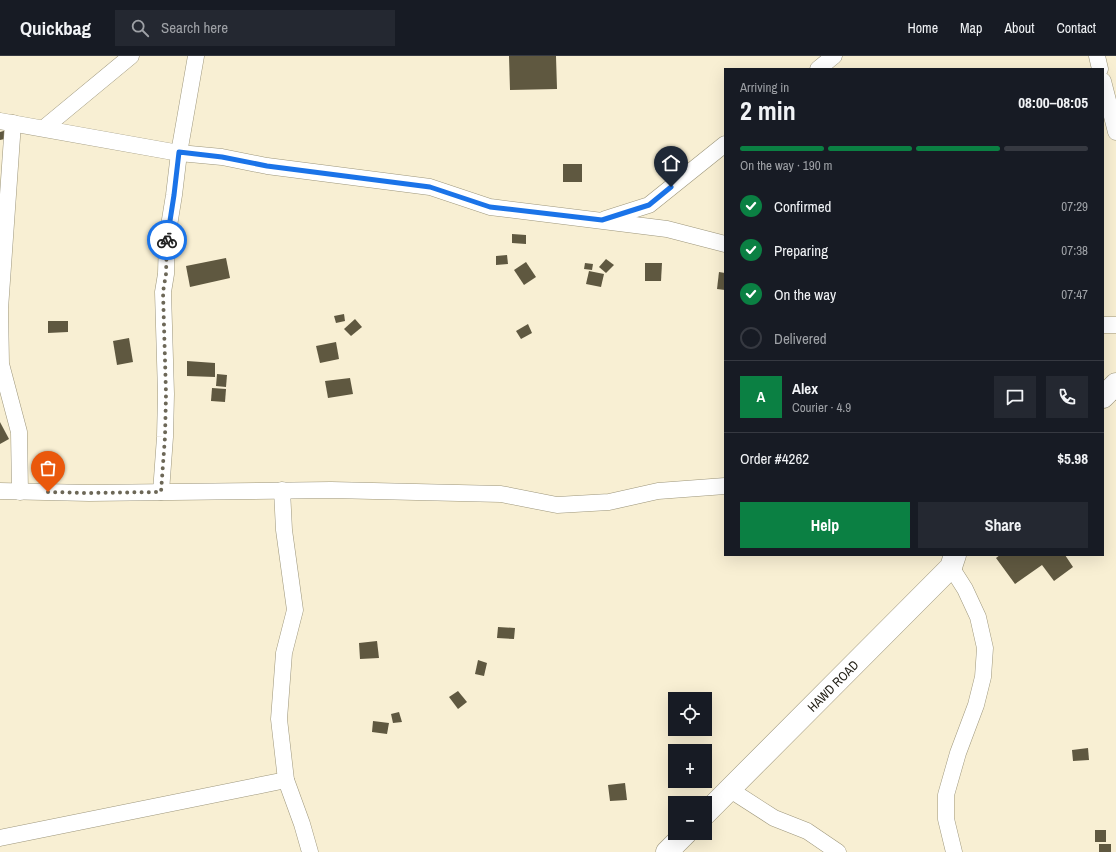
<!DOCTYPE html>
<meta charset="utf-8">
<style>
body{margin:0;font-family:"Archivo Narrow",sans-serif;background:#242831;color:#f1f3f6;height:100vh;display:flex;flex-direction:column;font-size:15px;white-space:nowrap}
*{box-sizing:border-box;margin:0}
p{font-size:13px;color:#9ea1a6}
.icon{flex:none;width:22px;height:22px;fill:none;stroke:currentColor;stroke-width:2;stroke-linecap:round;stroke-linejoin:round}
.map{position:relative;flex:1;overflow:hidden}
.details{position:absolute;left:724px;top:12px;width:380px;height:488px;display:flex;flex-direction:column;background:#171b24;border-radius:0px;box-shadow:0 4px 16px #0002}
.details>*{flex:none}
.controls{position:absolute;left:668px;top:636px;display:grid;gap:8px}
.controls a{display:grid;place-items:center;width:44px;height:44px;border-radius:0px;background:#171b24;box-shadow:0 4px 16px #0002;font-size:20px}
.pin{position:absolute;display:grid;place-items:center;width:34px;height:34px;color:#fff;margin:-41px -17px;border-radius:50% 50% 50% 0;rotate:-45deg;box-shadow:0 0 4px #0007}
.pin .icon{rotate:45deg}
.courier{position:absolute;display:grid;place-items:center;width:40px;height:40px;margin:-20px;border:3px solid #1a73e8;border-radius:50%;background:#fff;color:#222;box-shadow:0 1px 5px #0007}
.headline em{font-style:normal;font-weight:700}
.headline div{display:flex;flex-direction:column-reverse}
.headline{display:flex;align-items:center;justify-content:space-between;height:68px;padding:0 16px}
h1{font-size:26px;font-weight:700;line-height:30px}
.bar{display:grid;grid-template-columns:repeat(4,1fr);gap:6px 4px;align-content:center;height:48px;padding:0 16px}
.bar i{height:5px;border-radius:3px;background:#363941}
.bar .selected{background:#0b8043}
.bar p{grid-column:span 4}
.line{display:flex;align-items:center;gap:10px;padding:0 16px;border-top:1px solid #363941}
.line div{flex:1}
.round{display:grid;place-items:center;flex:none;width:42px;height:42px;border-radius:0px;background:#242831}
ol{padding:0 16px;list-style:none}
li{display:flex;align-items:center;gap:12px;height:44px}
li p{margin-inline-start:auto}
li .icon{padding:4px;border-radius:50%;background:#0b8043;color:#fff;stroke-width:4}
li:last-child{color:#9ea1a6}
li i{width:22px;height:22px;border:2px solid #363941;border-radius:50%}
.action{display:flex;gap:8px;margin-top:auto;padding:8px 16px}
.action a{flex:1;height:46px;border-radius:0px;background:#0b8043;color:#fff;font-size:16px;font-weight:700;line-height:46px;text-align:center}
.action a+a{background:#242831;color:#f1f3f6}
header{display:flex;align-items:center;gap:24px;box-sizing:border-box;height:56px;padding:0 20px;background:#171b24;border-bottom:1px solid #363941}
header strong{font-size:19px}
nav{display:flex;gap:22px;margin-inline-start:auto;font-size:14px}
.search{width:280px;height:36px;background:#242831;display:flex;align-items:center;gap:10px;box-sizing:border-box;padding:0 14px;border-radius:0px;color:#9ea1a6;font-size:15px}
.map>svg:first-child{display:block}
.building{fill:#5f5840}
.lines{fill:none;stroke-linecap:round;stroke-linejoin:round}
.minor-casing{stroke:#9d967b;stroke-width:17}
.secondary-casing{stroke:#9d967b;stroke-width:23}
.minor{stroke:#fff;stroke-width:16}
.secondary{stroke:#fff;stroke-width:22}
.done{stroke:#6c6757;stroke-width:4;stroke-dasharray:0 7.2}
.route{stroke:#1a73e8;stroke-width:5}
.labels{text-anchor:middle;stroke-width:4;stroke-linejoin:round;paint-order:stroke}
.street-label{font-size:13px;fill:#211e14;stroke:#fefcf7}
</style>
<header>
<strong>Quickbag</strong>
<div class="search"><svg class="icon" aria-label="search" viewBox="0 0 24 24"><circle cx="10" cy="10" r="6"/><path d="M15 15l6 6"/></svg>Search here</div>
<nav><a>Home</a><a>Map</a><a>About</a><a>Contact</a></nav>
</header>
<div class="map">
<svg width="1116" height="796" viewBox="0 0 1116 796">
<rect width="100%" height="100%" fill="#f8efd3"/>
<!-- building -->
<g class="building">
<path d="M509 0H556L557 33 510 34Z"/>
<path d="M7 74 9 82 0 84V76Z"/>
<rect x="563" y="108" width="19" height="18"/>
<path d="M512 178 526 179V188L512 187Z"/>
<path d="M507 199 508 208 496 209V200Z"/>
<path d="M226 202 230 222 190 231 186 210Z"/>
<path d="M606 203 614 209 606 217 599 211Z"/>
<path d="M526 206 536 221 524 229 514 214Z"/>
<path d="M585 207 593 208 592 214 584 213Z"/>
<path d="M645 207H662L661 225H645Z"/>
<path d="M589 215 604 218 601 231 586 228Z"/>
<path d="M719 216 725 217V234L717 233Z"/>
<path d="M344 258 345 265 336 267 334 260Z"/>
<path d="M355 263 362 271 351 280 344 273Z"/>
<path d="M48 265H68V276L48 277Z"/>
<path d="M528 268 532 277 521 283 516 275Z"/>
<path d="M129 282 133 306 117 309 113 285Z"/>
<path d="M336 286 339 303 320 307 316 290Z"/>
<path d="M187 305 215 307V321L187 320Z"/>
<path d="M217 318 227 319 226 331 216 330Z"/>
<path d="M350 322 353 338 328 342 325 325Z"/>
<path d="M212 332 226 333 225 346 211 345Z"/>
<path d="M0 366 9 383 0 388Z"/>
<path d="M1000 499H1065L1073 511 1054 525 1042 509 1015 528 996 502Z"/>
<path d="M498 571 515 572 514 583 497 582Z"/>
<path d="M377 585 379 602 360 603 359 587Z"/>
<path d="M478 604 487 607 484 620 475 618Z"/>
<path d="M458 635 467 646 458 653 449 641Z"/>
<path d="M399 656 402 666 393 667 391 658Z"/>
<path d="M373 665 389 667 387 678 372 676Z"/>
<path d="M1088 692 1089 704 1073 705 1072 694Z"/>
<path d="M625 727 627 744 610 745 608 729Z"/>
<rect x="1095" y="774" width="11" height="12"/>
<rect x="1099" y="788" width="12" height="8"/>
</g>
<g class="lines">
<!-- minor casing -->
<g class="minor-casing">
<g id="minor">
<path d="M1097 0 1100 13"/>
<path d="M818 13 834 0"/>
<path d="M1103 25 1116 76"/>
<path d="M0 65 179 97 222 101 267 110 430 131 490 151 667 173 725 188"/>
<path d="M13 67 0 253 1 308 19 376 20 436"/>
<path d="M44 72 131 0"/>
<path d="M605 163 649 149 725 88"/>
<path d="M1103 269H1116"/>
<path d="M282 434 284 474 295 554 284 597 279 663 286 724 302 768 310 796"/>
<path d="M0 435 89 437 331 434 501 438 557 449 609 446 658 435 725 430"/>
<path d="M161 436 165 381 166 338 163 236 166 218 167 182 174 139 179 97 196 0"/>
<path d="M951 511 965 533 978 561 985 592 983 621 976 649 958 697 946 739V763L954 796"/>
<path d="M729 733 774 762 807 775 838 796"/>
<path d="M0 782 286 724"/>
</g>
</g>
<!-- secondary casing -->
<g class="secondary-casing">
<g id="secondary">
<path d="M1103 341 1116 328"/>
<path id="s1" d="M705 758 951 511 955 499"/>
<path d="M667 796 686 777"/>
</g>
</g>
<!-- minor -->
<use href="#minor" class="minor"/>
<!-- secondary -->
<use href="#secondary" class="secondary"/>
</g>
<g class="lines">
<!-- done -->
<path class="done" d="M48 436 89 437 161 436 165 381 166 338 163 236 166 218 167 184"/>
<!-- route -->
<path class="route" d="M167 184 174 139 179 96 222 101 267 110 430 131 490 151 602 164 649 149 671 131"/>
</g>
<g class="labels">
<!-- street labels -->
<g class="street-label">
<text dy="5" stroke="none"><textPath href="#s1" startOffset="181">HAWD ROAD</textPath></text>
</g>
</g>
</svg>
<div class="controls">
<a><svg class="icon" aria-label="locate" viewBox="0 0 24 24"><circle cx="12" cy="12" r="6"/><path d="M12 2v4M12 18v4M2 12h4M18 12h4"/></svg></a>
<a>+</a>
<a>−</a>
</div>
<div class="pin" style="left:48px;top:436px;background:#ea580c"><svg class="icon" aria-label="bag" viewBox="0 0 24 24"><path d="M5 8h14l-1 12H6zM9 8a3 3 0 0 1 6 0"/></svg></div>
<div class="pin" style="left:671px;top:131px;background:#1f2937"><svg class="icon" aria-label="home" viewBox="0 0 24 24"><path d="M3 11l9-7 9 7M6 9v11h12V9"/></svg></div>
<div class="courier" style="left:167px;top:184px"><svg class="icon" aria-label="bike" viewBox="0 0 24 24"><circle cx="6" cy="16" r="4"/><circle cx="18" cy="16" r="4"/><path d="M6 16l4-8h5l3 8M10 8l3 8H6M13 5h3"/></svg></div>
<section class="details">
<div class="headline"><div><h1>2 min</h1><p>Arriving in</p></div><em>08:00–08:05</em></div>
<div class="bar"><i class="selected"></i><i class="selected"></i><i class="selected"></i><i></i><p>On the way · 190 m</p></div>
<ol>
<li><svg class="icon" aria-label="check" viewBox="0 0 24 24"><path d="M5 12l5 5 9-10"/></svg>Confirmed<p>07:29</p></li>
<li><svg class="icon" aria-label="check" viewBox="0 0 24 24"><path d="M5 12l5 5 9-10"/></svg>Preparing<p>07:38</p></li>
<li><svg class="icon" aria-label="check" viewBox="0 0 24 24"><path d="M5 12l5 5 9-10"/></svg>On the way<p>07:47</p></li>
<li><i></i>Delivered</li>
</ol>
<div class="line" style="height:72px"><b class="round" style="background:#0b8043;color:#fff">A</b><div><b>Alex</b><p>Courier · 4.9</p></div><a class="round"><svg class="icon" aria-label="chat" viewBox="0 0 24 24"><path d="M4 5h16v11H9l-5 4z"/></svg></a><a class="round"><svg class="icon" aria-label="phone" viewBox="0 0 24 24"><path d="M5 4h4l2 5-3 2q2 4 5 5l2-3 5 2v4C11 20 4 13 5 4z"/></svg></a></div>
<div class="line" style="height:52px"><div>Order #4262</div><b>$5.98</b></div>
<div class="action"><a>Help</a><a>Share</a></div>
</section>
</div>
